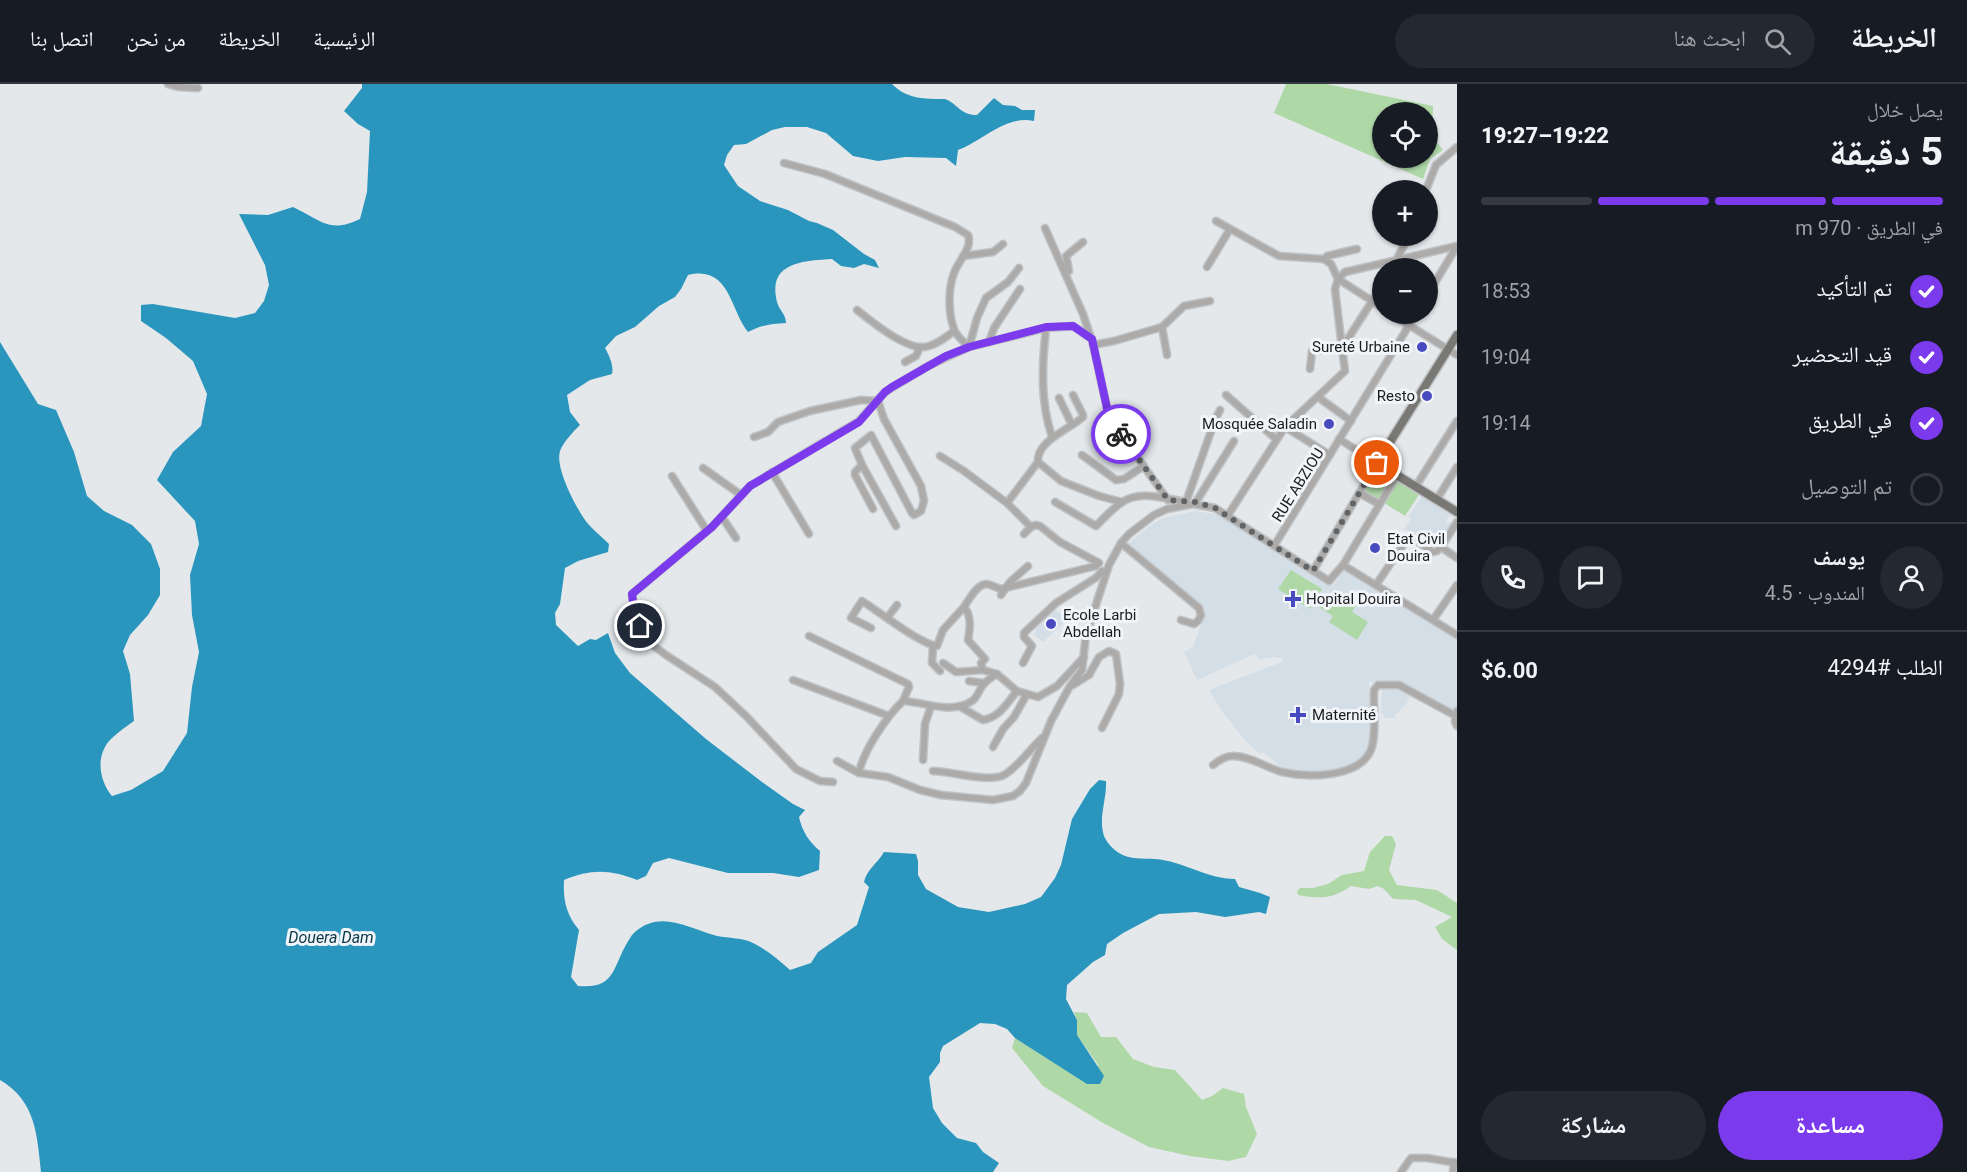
<!DOCTYPE html>
<html lang="ar">
<meta charset="utf-8">
<style>
body{margin:0;font-family:Roboto,"Noto Naskh Arabic",sans-serif;background:#242831;color:#f1f3f6;direction:rtl;height:100vh;display:flex;flex-direction:column;font-size:22px;white-space:nowrap}
*{box-sizing:border-box;margin:0}
p{font-size:20px;color:#9ea1a6}
.icon{flex:none;width:33px;height:33px;fill:none;stroke:currentColor;stroke-width:2;stroke-linecap:round;stroke-linejoin:round}
.map{position:relative;flex:1;overflow:hidden;direction:ltr}
.drawer{display:flex;flex-direction:column;background:#171b24;width:510px}
.drawer>*{flex:none}
.controls{position:absolute;left:1372px;top:18px;display:grid;gap:12px}
.controls a{display:grid;place-items:center;width:66px;height:66px;border-radius:50%;background:#171b24;box-shadow:0 2px 4px #0004;font-size:30px}
.pin{position:absolute;display:grid;place-items:center;width:51px;height:51px;color:#fff;margin:-26px;border:3px solid #fff;border-radius:50%;box-shadow:0 2px 6px #0007}
.courier{position:absolute;display:grid;place-items:center;width:60px;height:60px;margin:-30px;border:4px solid #7c3aed;border-radius:50%;background:#fff;color:#222;box-shadow:0 2px 8px #0007}
.head em{font-style:normal;font-weight:800}
.head div{display:flex;flex-direction:column-reverse}
.head{display:flex;align-items:center;justify-content:space-between;height:102px;padding:0 24px}
h1{font-size:39px;font-weight:800;line-height:45px}
.bar{display:grid;grid-template-columns:repeat(4,1fr);gap:9px 6px;align-content:center;height:72px;padding:0 24px}
.bar i{height:8px;border-radius:4px;background:#363941}
.bar .selected{background:#7c3aed}
.bar p{grid-column:span 4}
.line{display:flex;align-items:center;gap:15px;padding:0 24px;border-top:2px solid #363941}
.line div{flex:1}
.round{display:grid;place-items:center;flex:none;width:63px;height:63px;border-radius:32px;background:#242831}
ol{padding:0 24px;list-style:none}
li{display:flex;align-items:center;gap:18px;height:66px}
li p{margin-inline-start:auto}
li .icon{padding:6px;border-radius:50%;background:#7c3aed;color:#fff;stroke-width:4}
li:last-child{color:#9ea1a6}
li i{width:33px;height:33px;border:3px solid #363941;border-radius:50%}
.button{display:flex;gap:12px;margin-top:auto;padding:12px 24px}
.button a{flex:1;height:69px;border-radius:36px;background:#7c3aed;color:#fff;font-size:24px;font-weight:800;line-height:69px;text-align:center}
.button a+a{background:#242831;color:#f1f3f6}
header{display:flex;align-items:center;gap:36px;box-sizing:border-box;height:84px;padding:0 30px;background:#171b24;border-bottom:2px solid #363941}
header strong{font-size:28px}
nav{display:flex;gap:33px;margin-inline-start:auto;font-size:21px}
.search{width:420px;height:54px;background:#242831;display:flex;align-items:center;gap:15px;box-sizing:border-box;padding:0 21px;border-radius:33px;color:#9ea1a6;font-size:22px}
main{display:flex;flex:1;min-height:0}
.map>svg:first-child{display:block}
.built{fill:#d3dee7}
.green{fill:#afd8a7;fill-rule:evenodd}
.water{fill:#2a96bd}
.lines{fill:none;stroke-linecap:round;stroke-linejoin:round}
.minor-casing{stroke:#c0c3c6;stroke-width:9}
.major-casing{stroke:#c0c3c6;stroke-width:11}
.minor{stroke:#acaba9;stroke-width:6}
.major{stroke:#7a7875;stroke-width:8}
.done{stroke:#616365;stroke-width:6;stroke-dasharray:0 10.8}
.route{stroke:#7c3aed;stroke-width:8}
.poi-dot{fill:#484bc0;stroke:#f1f5f9;stroke-width:2}
.labels{text-anchor:middle;stroke-width:6;stroke-linejoin:round;paint-order:stroke}
.poi-label{font-size:15px;fill:#1b1c1d;stroke:#f1f5f9;text-anchor:start}
.street-label{font-size:15px;fill:#1b1c1d;stroke:#f1f5f9}
.water-label{font-size:16px;font-style:italic;fill:#093748;stroke:#f1f5f9}
</style>
<header>
<strong>الخريطة</strong>
<div class="search"><svg class="icon" aria-label="search" viewBox="0 0 24 24"><circle cx="10" cy="10" r="6"/><path d="M15 15l6 6"/></svg>ابحث هنا</div>
<nav><a>الرئيسية</a><a>الخريطة</a><a>من نحن</a><a>اتصل بنا</a></nav>
</header>
<main>
<section class="drawer">
<div class="head"><div><h1>5 دقيقة</h1><p>يصل خلال</p></div><em>19:22–19:27</em></div>
<div class="bar"><i class="selected"></i><i class="selected"></i><i class="selected"></i><i></i><p>في الطريق · 970 m</p></div>
<ol>
<li><svg class="icon" aria-label="check" viewBox="0 0 24 24"><path d="M5 12l5 5 9-10"/></svg>تم التأكيد<p>18:53</p></li>
<li><svg class="icon" aria-label="check" viewBox="0 0 24 24"><path d="M5 12l5 5 9-10"/></svg>قيد التحضير<p>19:04</p></li>
<li><svg class="icon" aria-label="check" viewBox="0 0 24 24"><path d="M5 12l5 5 9-10"/></svg>في الطريق<p>19:14</p></li>
<li><i></i>تم التوصيل</li>
</ol>
<div class="line" style="height:108px"><a class="round"><svg class="icon" aria-label="person" viewBox="0 0 24 24"><circle cx="12" cy="8" r="4"/><path d="M4 21q1-7 8-7t8 7"/></svg></a><div><b>يوسف</b><p>المندوب · 4.5</p></div><a class="round"><svg class="icon" aria-label="chat" viewBox="0 0 24 24"><path d="M4 5h16v11H9l-5 4z"/></svg></a><a class="round"><svg class="icon" aria-label="phone" viewBox="0 0 24 24"><path d="M5 4h4l2 5-3 2q2 4 5 5l2-3 5 2v4C11 20 4 13 5 4z"/></svg></a></div>
<div class="line" style="height:78px"><div>الطلب #4294</div><b>$6.00</b></div>
<div class="button"><a>مساعدة</a><a>مشاركة</a></div>
</section>
<div class="map">
<svg width="1457" height="1088" viewBox="0 0 1457 1088">
<rect width="100%" height="100%" fill="#e4e8eb"/>
<!-- built -->
<g class="built">
<path d="M1422 412 1450 431 1446 437 1451 440 1436 464 1404 445 1411 435 1408 433Z"/>
<path d="M1197 427 1219 431 1333 502 1346 484 1457 554V622L1454 627 1402 600 1369 598 1371 660 1364 673 1350 684 1330 688 1286 687 1263 668 1260 670 1245 656 1220 625 1209 606 1282 578 1283 575 1274 573 1259 575 1254 570 1197 596 1184 568 1193 563 1206 528 1127 461 1148 443 1163 434Z"/>
<path d="M1056 526 1067 536 1043 558 1033 550 1037 546 1035 545Z"/>
<path d="M1382 602 1402 604V608L1411 610 1407 619 1396 630 1395 634H1384L1385 630H1381Z"/>
</g>
<!-- green -->
<g class="green">
<path d="M1286 0H1327L1433 22 1432 52 1443 66 1430 75 1423 95 1274 29ZM1383 28H1428V74H1383Z"/>
<path d="M1380 384 1420 409 1405 432 1365 407Z"/>
<path d="M1291 486 1322 505 1310 525 1278 505Z"/>
<path d="M1349 508 1360 515 1352 528 1368 538 1357 556 1329 538 1333 532 1319 523 1327 512 1341 521Z"/>
<path d="M1385 752H1392L1396 760 1389 786 1397 801 1437 806 1457 819V866L1442 855 1435 843 1452 833 1416 816 1393 815 1384 805 1378 802 1369 805 1351 802C1333 815 1320 815 1298 811L1297 807 1300 804H1313L1328 800 1342 791 1364 787 1370 768Z"/>
<path d="M1074 928 1087 929 1101 953H1116L1133 975 1154 983 1175 986 1202 1016 1212 1012 1223 1004 1244 1010 1246 1023 1257 1050 1246 1073 1228 1077 1190 1072 1149 1063 1103 1039 1043 1002 1012 964 1015 954 1058 981 1099 982 1077 951V936Z"/>
</g>
<!-- water -->
<path class="water" d="M362 0H892C903 12 919 15 935 15 937 15 943 15 945 15 958 20 960 31 977 31L994 14 1003 21 1015 22 1022 26H1035L1034 37C1005 31 984 56 958 66L956 82 946 74 905 73 878 77 853 72 826 49 807 43H785L772 46 746 60 734 61 727 71 724 81 738 102 760 117 788 126 809 137 817 139 833 146 864 170 875 176 879 184 864 180 854 184 841 182 832 175C803 177 767 178 777 218 779 226 786 230 786 239 771 240 761 241 748 248 730 226 730 181 688 191L681 205 675 213 659 222 635 243 616 252 605 264C609 271 614 282 612 290L590 296 567 311 570 328 580 341C573 348 564 357 560 367 555 383 574 419 583 433 589 443 601 452 609 460L608 468 578 477 565 484 560 520 555 529 556 541 578 562 590 555 596 556 608 549 615 569 630 589 706 655 762 698 793 720 805 726 799 733C802 747 809 758 820 767L819 786 799 793 773 789H728L669 774 653 779 646 792 637 796C610 785 590 785 564 796 563 816 566 830 579 846L571 893 578 902C615 905 612 885 627 859 629 856 632 850 635 848 661 825 690 845 717 852 729 854 743 854 753 859 767 866 779 876 790 886L811 879 818 868 857 841 869 803 864 798C867 785 877 780 884 768L916 770 918 777V791L926 805 958 823 989 828 1025 820 1041 813 1055 794 1061 781 1072 735 1090 705 1099 696 1106 697C1107 716 1098 733 1104 752 1107 759 1113 765 1119 769 1130 776 1143 774 1155 775 1183 777 1207 795 1235 795L1239 803 1260 809 1270 813 1266 830 1259 828 1225 833 1196 828 1159 830 1123 849 1107 860 1105 871 1093 878 1067 901 1066 915 1077 936V951L1104 992 1100 1000H1087L1015 954 1007 945 995 940 980 939 943 962 940 969V978L929 993 933 1024 942 1039 957 1054 976 1059 983 1068 999 1079 993 1088H41C37 1051 36 1017 0 996V258L38 320 56 326 74 368 87 412 104 427 132 441 151 460 160 485V511L148 531 130 551 123 567 130 590 134 637C127 642 118 648 111 655 95 671 99 696 112 712L131 706 163 687 187 649 192 603 199 568 192 531 190 491 199 460 195 437 157 396 173 368 201 342 207 310 193 277 166 254 141 237V221L153 220 235 234 255 229 264 217 269 201 265 181 239 130 268 131 293 123C321 136 329 150 360 135L367 108 370 47 358 40 344 27 362 4Z"/>
<g class="lines">
<!-- minor casing -->
<g class="minor-casing">
<g id="minor">
<path d="M168 0 178 3 198 4"/>
<path d="M784 79 825 90 955 143 968 151C973 164 958 177 954 189 948 205 948 229 954 245 956 252 964 258 969 263L977 234 986 214 1008 198 1019 184"/>
<path d="M1426 106 1436 81 1457 63"/>
<path d="M1216 137 1279 172 1324 175 1331 180 1338 195 1383 224"/>
<path d="M1045 144 1083 230 1091 254"/>
<path d="M963 172 993 168 1003 160"/>
<path d="M1324 175 1327 172 1357 165"/>
<path d="M1207 183 1230 145"/>
<path d="M1392 184 1409 152"/>
<path d="M1069 187 1066 172 1083 158"/>
<path d="M1428 210 1457 162"/>
<path d="M857 226C872 238 905 265 924 263 935 262 946 253 954 247"/>
<path d="M1391 230 1457 271"/>
<path d="M1162 243 1167 271"/>
<path d="M1046 244C1042 281 1040 317 1052 353"/>
<path d="M989 258 994 244 1020 205"/>
<path d="M1093 261 1114 257 1162 243 1184 222 1210 217"/>
<path d="M905 278 916 272 920 263"/>
<path d="M1310 285 1312 267 1342 264 1335 205 1338 195 1345 188 1457 162"/>
<path d="M1073 311 1083 331V333C1070 345 1036 357 1038 378L1061 397 1099 412 1122 418"/>
<path d="M1226 311 1276 355"/>
<path d="M1318 313 1351 337"/>
<path d="M1059 314 1072 341"/>
<path d="M1285 343 1330 371"/>
<path d="M754 353 768 348 778 338 810 327 861 316 878 317 884 335 921 402 924 417 921 427 914 431 912 429 871 351 855 364 862 381 896 442"/>
<path d="M1082 371 1116 396 1124 395 1144 382"/>
<path d="M940 372 964 387 1007 419 1031 443"/>
<path d="M862 381 855 388V391L873 425"/>
<path d="M703 384 741 411"/>
<path d="M772 388 809 450"/>
<path d="M672 392 707 447"/>
<path d="M1416 402 1457 337"/>
<path d="M1359 409 1379 420"/>
<path d="M1437 415 1457 383"/>
<path d="M1055 418 1096 442C1104 434 1112 425 1121 419 1140 405 1165 415 1186 418"/>
<path d="M1186 418 1215 336 1220 326"/>
<path d="M1196 418 1234 357"/>
<path d="M1007 419 1038 378"/>
<path d="M1228 431 1285 343 1345 287 1342 264 1383 200"/>
<path d="M722 433 736 454"/>
<path d="M1457 438 1441 463 1457 474"/>
<path d="M1024 450 1031 443 1035 441 1040 442 1060 458 1099 479"/>
<path d="M1121 459 1199 524 1201 531 1198 537 1194 540 1181 536"/>
<path d="M1274 462 1416 230"/>
<path d="M1343 481 1457 551"/>
<path d="M1313 487 1377 379 1339 355"/>
<path d="M1376 501 1407 455 1413 454 1433 468 1437 467 1441 463"/>
<path d="M1001 511 1010 498 1028 482"/>
<path d="M964 523C969 516 976 501 986 500 990 500 996 504 1001 505L1096 482"/>
<path d="M887 534 897 521"/>
<path d="M1433 536 1457 501"/>
<path d="M871 544 851 534 862 517C878 527 920 560 937 562L943 546 964 523C972 532 970 545 968 556L985 575 981 579 983 586 997 590 1017 607 1038 613 1057 602 1084 573"/>
<path d="M809 552 908 600 909 603 903 617"/>
<path d="M933 562 932 579 940 587"/>
<path d="M943 579 956 588 983 586"/>
<path d="M1023 579 1032 562 1024 553V549L1056 519 1097 493 1102 487"/>
<path d="M793 596 889 632"/>
<path d="M969 597 984 599"/>
<path d="M1073 601 1089 591 1099 573 1109 567 1116 570 1120 600 1119 610 1102 644"/>
<path d="M959 622 983 636C1000 633 1007 619 1017 607"/>
<path d="M1457 627 1455 638 1457 642"/>
<path d="M993 663 1003 645 1014 633 1027 610"/>
<path d="M923 676 925 640 931 622"/>
<path d="M837 677 859 689 888 693 920 706 941 711 993 716 1013 712 1020 707 1026 699 1051 637 1070 602 1082 586 1086 551 1109 481 1121 459 1129 450 1154 431 1167 425 1193 420 1215 424 1329 497 1343 481 1398 390"/>
<path d="M1213 681C1219 676 1225 672 1233 672 1250 672 1267 684 1282 688 1308 694 1359 694 1371 666 1377 650 1373 623 1374 606L1378 601H1399L1456 632"/>
<path d="M933 687C950 687 990 699 1004 691 1018 683 1029 666 1042 654"/>
<path d="M859 689C863 667 887 632 903 617 925 618 951 631 972 617 977 614 979 606 983 601 986 597 992 593 997 590"/>
<path d="M833 698 820 697 796 685 746 632 715 603 666 571 647 557 635 533 632 510 712 443 750 402 859 337 885 308 893 303 928 282 969 263 1046 244 1073 242 1092 255 1107 324 1120 349 1168 416"/>
<path d="M1401 1088 1411 1074H1427L1457 1079"/>
<path d="M1453 1088 1454 1078"/>
</g>
</g>
<!-- major casing -->
<g class="major-casing">
<path id="major" d="M1457 251 1377 379 1457 428"/>
</g>
<!-- minor -->
<use href="#minor" class="minor"/>
<!-- major -->
<use href="#major" class="major"/>
</g>
<g class="lines">
<!-- done -->
<path class="done" d="M1121 350 1168 416 1196 418 1215 424 1313 487 1377 379"/>
<!-- route -->
<path class="route" d="M640 542 635 533 632 510 712 443 750 402 859 338 885 308 892 303 946 272 969 263 1046 243 1073 242 1092 255 1107 324 1121 350"/>
</g>
<!-- markers -->
<g class="poi-dot">
<circle cx="1422" cy="263" r="6"/>
<circle cx="1427" cy="312" r="6"/>
<circle cx="1329" cy="340" r="6"/>
<circle cx="1375" cy="464" r="6"/>
<path d="M1290 506h6v6h6v6h-6v6h-6v-6h-6v-6h6z"/>
<circle cx="1051" cy="540" r="6"/>
<path d="M1295 622h6v6h6v6h-6v6h-6v-6h-6v-6h6z"/>
</g>
<g class="labels">
<!-- poi labels -->
<g class="poi-label">
<text x="1410" y="268" text-anchor="end">Sureté Urbaine</text>
<text x="1415" y="317" text-anchor="end">Resto</text>
<text x="1317" y="345" text-anchor="end">Mosquée Saladin</text>
<text x="1387" y="460">Etat Civil<tspan x="1387" dy="17">Douira</tspan></text>
<text x="1306" y="520">Hopital Douira</text>
<text x="1063" y="536">Ecole Larbi<tspan x="1063" dy="17">Abdellah</tspan></text>
<text x="1312" y="636">Maternité</text>
</g>
<!-- street labels -->
<g class="street-label">
<text transform="translate(1298 401) rotate(-58)" y="5">RUE ABZIOU</text>
</g>
<!-- water labels -->
<g class="water-label">
<text x="331" y="859">Douera Dam</text>
</g>
</g>
</svg>
<div class="controls">
<a><svg class="icon" aria-label="locate" viewBox="0 0 24 24"><circle cx="12" cy="12" r="6"/><path d="M12 2v4M12 18v4M2 12h4M18 12h4"/></svg></a>
<a>+</a>
<a>−</a>
</div>
<div class="pin" style="left:1377px;top:379px;background:#ea580c"><svg class="icon" aria-label="bag" viewBox="0 0 24 24"><path d="M5 8h14l-1 12H6zM9 8a3 3 0 0 1 6 0"/></svg></div>
<div class="pin" style="left:640px;top:542px;background:#1f2937"><svg class="icon" aria-label="home" viewBox="0 0 24 24"><path d="M3 11l9-7 9 7M6 9v11h12V9"/></svg></div>
<div class="courier" style="left:1121px;top:350px"><svg class="icon" aria-label="bike" viewBox="0 0 24 24"><circle cx="6" cy="16" r="4"/><circle cx="18" cy="16" r="4"/><path d="M6 16l4-8h5l3 8M10 8l3 8H6M13 5h3"/></svg></div>
</div>
</main>
